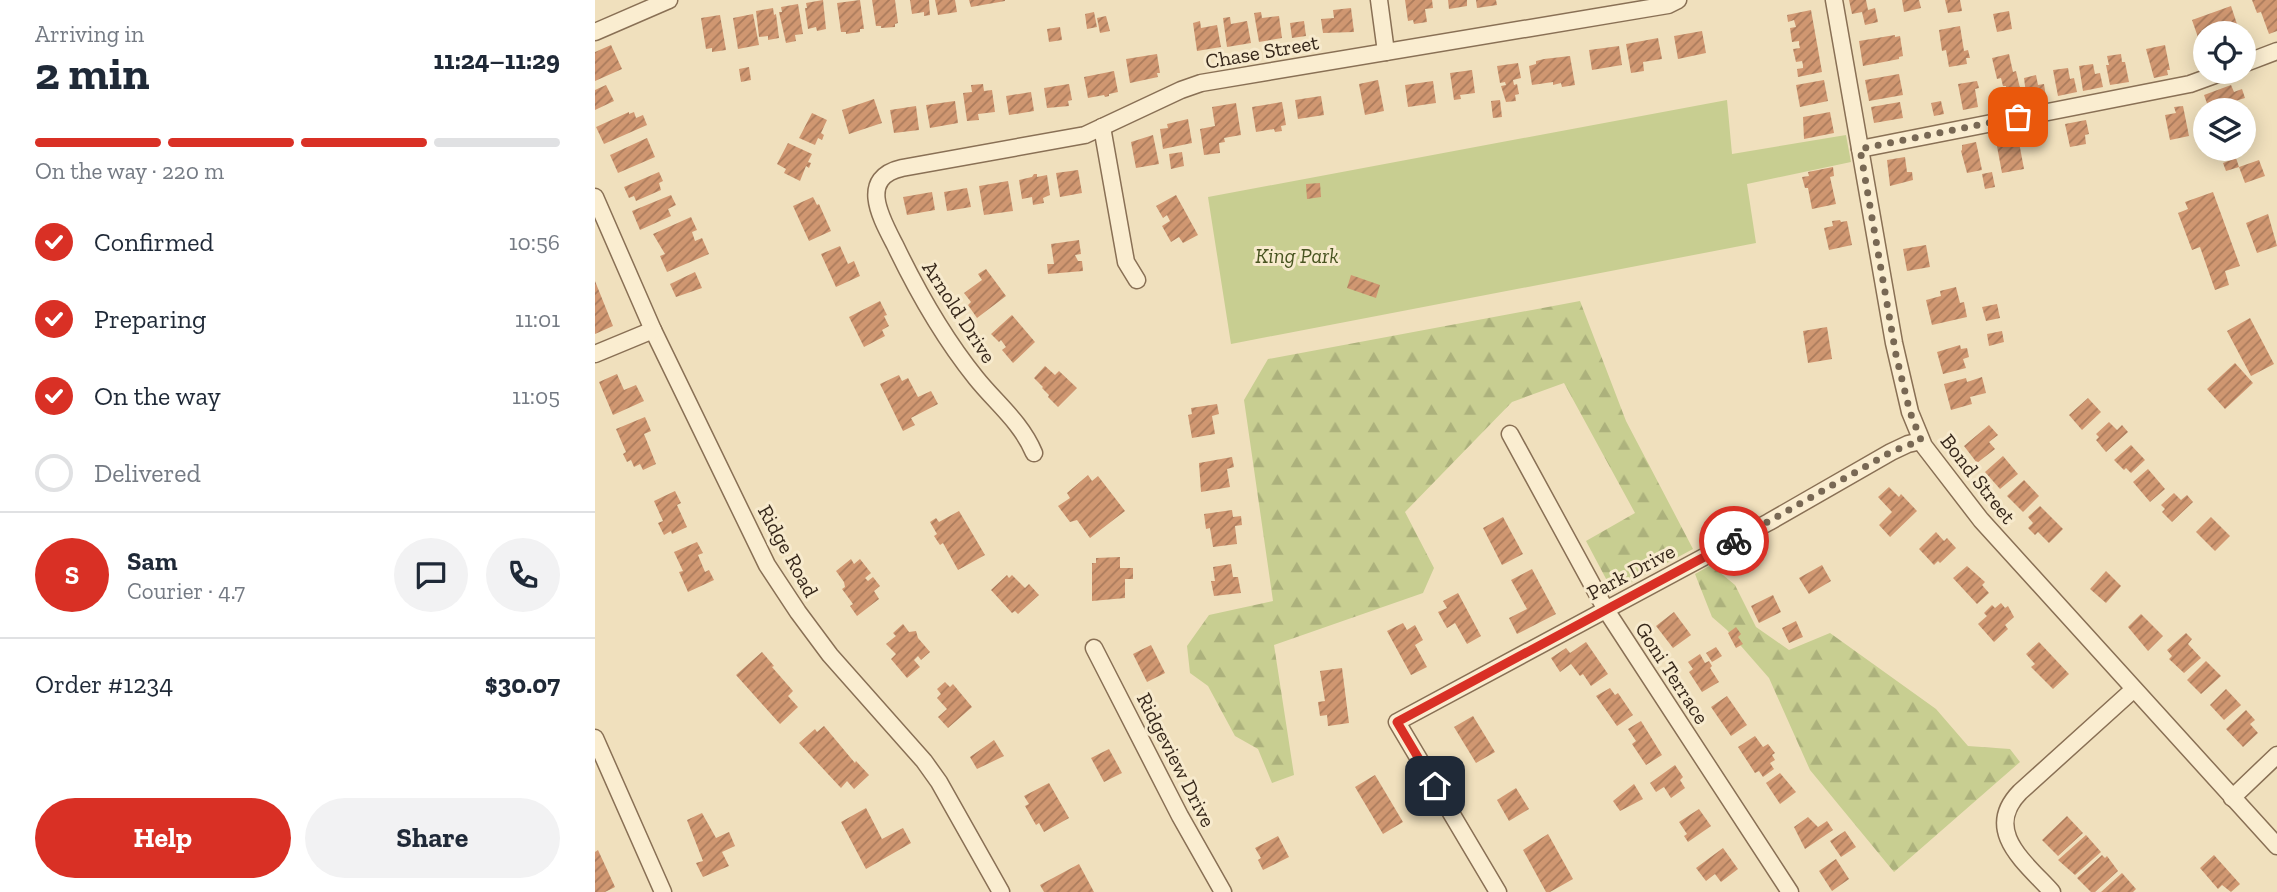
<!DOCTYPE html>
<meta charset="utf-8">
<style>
body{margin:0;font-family:"Zilla Slab",serif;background:#f2f2f3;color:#1f2937;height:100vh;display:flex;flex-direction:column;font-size:26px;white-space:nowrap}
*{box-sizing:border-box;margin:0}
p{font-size:23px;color:#747a83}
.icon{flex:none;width:38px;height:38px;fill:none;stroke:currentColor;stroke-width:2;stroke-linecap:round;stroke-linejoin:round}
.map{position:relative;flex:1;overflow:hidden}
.drawer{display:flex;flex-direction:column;background:#fff;width:595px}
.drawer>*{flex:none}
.buttons{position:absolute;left:1598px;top:21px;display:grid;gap:14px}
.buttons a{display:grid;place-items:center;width:63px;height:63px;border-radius:50%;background:#fff;box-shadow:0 4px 18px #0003;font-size:35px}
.pin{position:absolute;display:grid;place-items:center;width:60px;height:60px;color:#fff;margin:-30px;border-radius:14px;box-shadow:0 4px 10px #0006}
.courier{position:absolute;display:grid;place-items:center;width:70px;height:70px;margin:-35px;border:5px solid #d93025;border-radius:50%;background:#fff;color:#222;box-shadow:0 2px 9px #0007}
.head em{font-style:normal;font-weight:700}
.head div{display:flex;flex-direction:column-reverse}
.head{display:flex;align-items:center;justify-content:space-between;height:119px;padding:0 35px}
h1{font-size:46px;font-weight:700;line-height:52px}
.bar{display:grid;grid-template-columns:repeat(4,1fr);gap:10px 7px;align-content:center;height:84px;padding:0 35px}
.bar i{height:9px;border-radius:5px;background:#e0e1e3}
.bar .current{background:#d93025}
.bar p{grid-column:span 4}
.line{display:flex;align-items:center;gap:18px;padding:0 35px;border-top:2px solid #e0e1e3}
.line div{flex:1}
.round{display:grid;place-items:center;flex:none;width:74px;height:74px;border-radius:37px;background:#f2f2f3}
ol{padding:0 35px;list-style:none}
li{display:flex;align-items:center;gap:21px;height:77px}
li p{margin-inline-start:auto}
li .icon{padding:7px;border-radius:50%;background:#d93025;color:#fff;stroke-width:4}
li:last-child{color:#747a83}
li i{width:38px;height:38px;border:4px solid #e0e1e3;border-radius:50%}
.button{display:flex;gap:14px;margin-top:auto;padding:14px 35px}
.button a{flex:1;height:80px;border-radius:42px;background:#d93025;color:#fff;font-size:28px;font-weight:700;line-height:80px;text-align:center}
.button a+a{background:#f2f2f3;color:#1f2937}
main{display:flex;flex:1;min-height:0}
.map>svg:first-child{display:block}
.forest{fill:url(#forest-firs)}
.park{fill:#c8ce91}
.building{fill:url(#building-hatch)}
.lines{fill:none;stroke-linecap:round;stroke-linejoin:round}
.street-casing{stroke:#897055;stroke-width:19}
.street{stroke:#faedd0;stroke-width:16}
.done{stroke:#786854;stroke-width:7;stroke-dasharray:0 12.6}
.route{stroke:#d93025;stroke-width:9}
.labels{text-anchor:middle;stroke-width:6;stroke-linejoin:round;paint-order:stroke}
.street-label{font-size:21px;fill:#37281b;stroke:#f7eacd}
.park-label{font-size:21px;font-style:italic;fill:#485420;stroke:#f7eacd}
</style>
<main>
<section class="drawer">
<div class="head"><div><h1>2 min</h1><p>Arriving in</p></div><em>11:24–11:29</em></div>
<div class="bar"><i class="current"></i><i class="current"></i><i class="current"></i><i></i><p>On the way · 220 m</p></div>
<ol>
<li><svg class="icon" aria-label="check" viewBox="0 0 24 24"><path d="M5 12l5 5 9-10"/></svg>Confirmed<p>10:56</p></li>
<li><svg class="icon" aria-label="check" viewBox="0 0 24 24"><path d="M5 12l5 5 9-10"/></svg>Preparing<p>11:01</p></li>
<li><svg class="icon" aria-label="check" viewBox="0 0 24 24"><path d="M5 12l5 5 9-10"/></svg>On the way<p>11:05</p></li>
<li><i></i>Delivered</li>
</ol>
<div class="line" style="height:126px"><b class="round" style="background:#d93025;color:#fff">S</b><div><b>Sam</b><p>Courier · 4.7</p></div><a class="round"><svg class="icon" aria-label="chat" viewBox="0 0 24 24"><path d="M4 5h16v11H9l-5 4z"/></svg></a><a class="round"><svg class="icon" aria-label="phone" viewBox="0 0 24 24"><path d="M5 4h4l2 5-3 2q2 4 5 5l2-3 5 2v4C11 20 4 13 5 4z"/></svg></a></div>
<div class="line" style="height:91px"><div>Order #1234</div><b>$30.07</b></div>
<div class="button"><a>Help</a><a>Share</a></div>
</section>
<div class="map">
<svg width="1682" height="892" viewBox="0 0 1682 892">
<defs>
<pattern id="forest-firs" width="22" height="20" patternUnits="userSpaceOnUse" patternTransform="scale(1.75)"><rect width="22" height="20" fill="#c8ce91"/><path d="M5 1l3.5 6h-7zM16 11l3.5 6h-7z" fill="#acb17c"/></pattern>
<pattern id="building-hatch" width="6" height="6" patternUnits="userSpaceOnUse" patternTransform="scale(1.75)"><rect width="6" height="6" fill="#d09771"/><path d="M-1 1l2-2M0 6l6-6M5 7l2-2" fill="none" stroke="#aa7b5c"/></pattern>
</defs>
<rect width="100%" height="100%" fill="#f0e0bd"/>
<!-- forest -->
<g class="forest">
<path d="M985 301 1031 421 1098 549 1018 592 991 541 1040 513 969 383 917 402 810 512 839 568 828 593 679 645 699 775 677 783 663 749 640 736 613 686 595 673 592 646 614 615 678 601 649 400 673 359Z"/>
<path d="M1116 565 1140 585 1161 627 1194 650 1235 633 1341 709 1373 746 1415 749 1425 762 1299 872 1215 770 1174 678 1132 630 1117 617 1100 574Z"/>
</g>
<!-- park -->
<path class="park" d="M1132 100 1137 154 1251 135 1256 162 1152 184 1161 243 636 344 613 197Z"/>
<!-- building -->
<g class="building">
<path d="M228 0 231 29 222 31 221 27 213 29 210 8H212L211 3Z"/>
<path d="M265 0 269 29H265V32L251 34V32H246L242 3Z"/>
<path d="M277 0H300L303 23 300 24V27L286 28V26H281Z"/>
<path d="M315 0H334L335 15 329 16V12L317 14Z"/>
<path d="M340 0H360L362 12 343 15Z"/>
<path d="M374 0H410V1L376 7Z"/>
<path d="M810 0H837L838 8 830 9 832 22 819 24 818 20 813 21Z"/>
<path d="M853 0H872V6L854 9Z"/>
<path d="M881 0H901L902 5 882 8Z"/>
<path d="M1254 0H1271L1273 10 1280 8 1283 22 1270 25 1267 12 1257 14Z"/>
<path d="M1307 0H1324L1326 8 1309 12Z"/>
<path d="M1350 0H1365L1367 11 1353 13Z"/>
<path d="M1657 0H1682V31L1674 34 1666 12 1662 13Z"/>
<path d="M203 4 208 34 200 35 201 41 191 43 184 12H187L186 7Z"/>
<path d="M1636 6 1645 33H1610V45L1606 46 1597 20Z"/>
<path d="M178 8 179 15 181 14 184 38 173 40V36L164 37 161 11Z"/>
<path d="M756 8 759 32 728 33 726 19 739 18 738 10Z"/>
<path d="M1216 10 1227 72 1203 77 1202 69 1208 68V65L1207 61 1201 62 1198 49 1205 48 1204 44V41L1197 42 1195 28 1201 27 1199 20 1193 22 1192 15Z"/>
<path d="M1414 11 1417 29 1402 32 1398 14Z"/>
<path d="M499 12 502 27 492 29 490 14Z"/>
<path d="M666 12 667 18 684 16 687 38 664 42 659 13Z"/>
<path d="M158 14 164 45 143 49 138 18Z"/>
<path d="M125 15 131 50 117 52V48L111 49 106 18Z"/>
<path d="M511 16 515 31 505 33 502 18Z"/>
<path d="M635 17 636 24 652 21 656 43 632 47 628 18Z"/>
<path d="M605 21 606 28 622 25 626 47 602 51 598 23Z"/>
<path d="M709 21 711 36 697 38 695 23Z"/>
<path d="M1365 26 1369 51 1373 50 1375 58H1371L1372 64 1354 67 1351 50 1347 51 1344 30Z"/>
<path d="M465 27 467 40 454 42 452 29Z"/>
<path d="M1107 31 1111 53 1083 59 1079 36Z"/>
<path d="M1300 35V37L1305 36 1308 56 1304 57V59L1268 66 1264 41Z"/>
<path d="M1063 38 1067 59 1048 62 1049 71 1036 73 1031 44Z"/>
<path d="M16 45 27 69 0 81V52Z"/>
<path d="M1570 45 1575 70H1572L1573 75 1559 78 1551 49Z"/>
<path d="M1024 46 1027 65 997 70 994 50Z"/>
<path d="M562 54 565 73H562L563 77 535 83 531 59Z"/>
<path d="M1414 54 1418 72 1421 71 1428 101 1412 105 1409 90H1411V86H1408L1406 78 1402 79 1397 58Z"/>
<path d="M1526 54 1527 62H1530L1534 82 1515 85 1511 65H1514L1512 56Z"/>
<path d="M975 56 980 85 967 87 966 83 958 85V82L937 85 934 66 941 64V61L949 59Z"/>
<path d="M923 63 926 78 918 80 919 85 922 84 924 94 920 95 921 101 911 102 906 86 911 85 910 82 905 83 902 66Z"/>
<path d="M1498 64 1500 74 1505 73 1508 87 1488 91 1484 66Z"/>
<path d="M154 67 156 80 146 82 144 69Z"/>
<path d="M1473 68 1475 79 1479 78 1482 92 1463 96 1458 70Z"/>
<path d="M877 70 880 93 865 95 866 99 859 100 855 73Z"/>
<path d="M519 71 523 92 514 94V96L510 97 509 95 493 98 489 77Z"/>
<path d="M1304 74 1308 95 1274 101 1270 80Z"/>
<path d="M1441 75 1443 85 1449 84 1451 97 1432 101 1429 78Z"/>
<path d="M783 80 789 111 770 115 764 84Z"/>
<path d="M1229 80 1233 101 1205 107 1201 85Z"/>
<path d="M838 81 841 103 813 107 810 85Z"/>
<path d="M1382 81 1384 88 1380 89 1383 107 1368 110 1363 84Z"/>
<path d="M388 84 389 91 397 90 400 112 383 114 384 120 372 121 368 93 377 92 376 85Z"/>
<path d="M474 84 477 100 473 101 474 106 452 108 449 88Z"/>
<path d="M11 85 19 101 0 110V90Z"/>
<path d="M1636 85 1639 92 1647 89 1650 98 1614 109 1609 95Z"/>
<path d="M436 92 439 111 414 115 411 96Z"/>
<path d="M726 96 729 115 703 119 700 100Z"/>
<path d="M279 99 287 123 254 134 247 110Z"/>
<path d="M905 100 907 117 898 118 896 101Z"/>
<path d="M360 101 363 123 335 128 331 105Z"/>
<path d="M1346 101 1349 114 1339 116 1336 103Z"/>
<path d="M687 102 691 125 686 126 687 131 680 132 679 129 661 132 657 107Z"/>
<path d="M1305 102 1308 118 1279 123 1276 107Z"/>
<path d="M641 103 646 135 629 138 630 142 624 143 625 153 609 155 605 129 620 126 617 107Z"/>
<path d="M321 106 324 130 299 133 295 110Z"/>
<path d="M1588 106 1594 136 1575 140 1570 115 1581 113 1579 107Z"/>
<path d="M34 112V114L39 112 41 118 48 115 52 125 9 144 1 127Z"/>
<path d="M1235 112 1239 133 1209 139 1208 117Z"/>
<path d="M217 113 232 120 226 133 229 135 227 140 223 138 220 145 204 138Z"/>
<path d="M593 119 597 143 568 149 565 129 573 128 572 124Z"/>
<path d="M1491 120 1494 134 1490 135 1491 144 1475 147 1470 124Z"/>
<path d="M558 135 564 164 541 168 536 142Z"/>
<path d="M1423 137 1429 169 1407 173 1401 141Z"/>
<path d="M52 138 60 157 23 173 15 155Z"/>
<path d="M1381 142 1387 170 1372 173 1366 151 1367 150V145Z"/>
<path d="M193 143 217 154 213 162 216 163 214 168 211 166 205 181 189 173 191 169 182 164Z"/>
<path d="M587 152 589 166 576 169 574 154Z"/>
<path d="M1310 157 1312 172H1317L1318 180 1295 186 1292 160Z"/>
<path d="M1641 158 1644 167 1631 171 1628 163Z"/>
<path d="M1664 160 1670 176 1650 183 1644 167Z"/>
<path d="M1238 167 1239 176 1235 177 1241 204 1217 209 1213 188H1210L1207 177 1214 176 1213 172Z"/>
<path d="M483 170 487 193 465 197 461 173Z"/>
<path d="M64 172 68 181 64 183 66 190 41 201 39 196 34 198 29 187Z"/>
<path d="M1397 172 1400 187 1390 189 1387 174Z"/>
<path d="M439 174H442V177L452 175 455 195 448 198 449 203 438 205 437 197 427 199 424 180 437 177Z"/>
<path d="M413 181 418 211 389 215 384 186Z"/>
<path d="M725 183 726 197 712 199 711 184Z"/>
<path d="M372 188 376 207 352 211 349 192Z"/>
<path d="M337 192 340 210 312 215 308 197Z"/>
<path d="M1618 192 1645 266 1630 271 1634 285 1620 290 1605 247 1597 250 1583 213 1593 209 1590 202Z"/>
<path d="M76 195 81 205 73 209 76 216 45 230 37 211Z"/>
<path d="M581 195 603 235 588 243 584 237 576 242 567 226 575 221 572 215 568 218 561 206Z"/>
<path d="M218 197 222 205 224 204 236 231 214 241 198 206Z"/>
<path d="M1673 214 1682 246 1662 253 1651 223Z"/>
<path d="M96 217 102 230 97 232 100 241 107 238 114 254 72 272 65 256 70 254 58 234Z"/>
<path d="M1245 220 1246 222 1252 221 1257 245 1234 250 1229 228 1238 226 1237 221Z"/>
<path d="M484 240 486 254 480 255 483 261H487L488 271 453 274 452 264H459L456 244Z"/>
<path d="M1331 245 1335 267 1312 271 1308 249Z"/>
<path d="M245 246 253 264 259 261 265 276 241 287 226 254Z"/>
<path d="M391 269 411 296 382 318 373 305 376 302 369 293 387 280 383 274Z"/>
<path d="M100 272 107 288 81 297 75 284Z"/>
<path d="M756 275 785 285 781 298 752 288Z"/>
<path d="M0 281 18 326 0 334Z"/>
<path d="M1361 287 1365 303 1369 302 1372 317 1337 325 1331 300 1346 296 1345 291Z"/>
<path d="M285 301 292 315 289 316 294 326 287 330 290 336 269 347 254 317Z"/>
<path d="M1402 304 1405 318 1391 321 1387 307Z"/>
<path d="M417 315 440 342 418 363 407 350 411 347 406 340 404 342 396 334Z"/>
<path d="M1655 318 1679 364 1656 376 1632 331Z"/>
<path d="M1232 327 1237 359 1213 363 1208 331Z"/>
<path d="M1407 331 1409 342 1394 346 1392 334Z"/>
<path d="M1365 345 1366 349 1372 348 1374 357 1368 359 1371 368 1348 374 1342 352Z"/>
<path d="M1640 363 1658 383 1630 409 1612 389Z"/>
<path d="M450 366 460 375 464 371 482 388 463 407 453 397 454 395 447 388 448 387 439 378Z"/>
<path d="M22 374 29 390 41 385 49 401 18 415 4 382Z"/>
<path d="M304 375 307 381 313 378 323 397 336 391 343 404 316 418 320 425 308 431 285 384Z"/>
<path d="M1387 377 1391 393 1375 397 1377 404 1356 410 1349 384 1371 378 1372 382Z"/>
<path d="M1493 398 1506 412 1487 430 1474 415Z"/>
<path d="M622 404 624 414 617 416 620 434 597 438 593 415 597 414 596 408Z"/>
<path d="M50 417 56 431 49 434 61 464 48 470 45 464 39 467 36 460 32 462 28 454 31 452 21 429Z"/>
<path d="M1514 422 1522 430 1527 425 1533 432 1511 452 1501 440 1504 437 1501 434Z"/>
<path d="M1394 425 1403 435 1394 442 1400 449 1382 463 1369 446Z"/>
<path d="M1536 445 1550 460 1536 473 1531 468 1529 470 1519 460Z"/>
<path d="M1408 456 1423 474 1405 489 1390 472Z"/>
<path d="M637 457 639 467 632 469 635 487 606 492 604 463Z"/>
<path d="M1553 469 1570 489 1555 502 1538 482Z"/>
<path d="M493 475 497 481 503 476 530 511 495 538 482 520 475 522 463 506 475 498 472 493Z"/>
<path d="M1429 480 1444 496 1428 512 1412 496Z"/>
<path d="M1294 487 1304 497 1306 494 1322 511 1295 537 1284 525 1297 512 1283 497Z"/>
<path d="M80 491 86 503 82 505 92 527 77 534 76 531 69 535 63 523 68 521 59 501Z"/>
<path d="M1579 493 1586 500 1592 495 1598 502 1577 522 1567 512 1570 509 1566 505Z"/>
<path d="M1445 506 1468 529 1454 543 1443 532 1440 535 1433 528 1438 523 1433 517Z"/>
<path d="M637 510 638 517 646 516 647 525 640 526 642 544 618 547 615 528 611 529 609 514Z"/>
<path d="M364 511 390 555 363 570 348 543 345 545 339 536 342 534 335 522 341 518 344 522Z"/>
<path d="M908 517 928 554 907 565 888 528Z"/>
<path d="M1616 517 1635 536 1620 551 1601 532Z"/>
<path d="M1341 532 1349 541 1352 538 1361 548 1345 563 1343 561 1339 565 1324 549Z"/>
<path d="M102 542 108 553 103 555 110 572 114 570 119 580 93 592 84 572 88 571 79 552Z"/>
<path d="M525 557V568H538V579H530V598L497 601V563H501V558Z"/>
<path d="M256 559 259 564 265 559 276 573 270 578 273 581 278 577 285 586 279 591 284 599 262 616 255 606 258 604 247 589 250 587 249 582 241 571Z"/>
<path d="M636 564 638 577H643L646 593 619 596 616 581H620L618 567Z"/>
<path d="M1227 565 1236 581 1214 594 1204 578Z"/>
<path d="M1372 566 1390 582 1387 585 1394 593 1382 604 1358 578Z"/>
<path d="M937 569 961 614 922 634 914 618 932 609 916 580Z"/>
<path d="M1511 571 1526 586 1511 603 1495 589Z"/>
<path d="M412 575 414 578 417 575 430 588 434 584 444 595 423 614 420 611 417 613 396 590Z"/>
<path d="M863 593 886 636 872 644 860 623 852 628 843 612 852 608 848 601Z"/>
<path d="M1178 595 1186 612 1164 623 1156 606Z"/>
<path d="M1406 603 1410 608 1413 606 1419 617 1410 625 1413 629 1399 642 1383 624 1392 616 1389 613 1397 605 1400 608Z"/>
<path d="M1079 612 1096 635 1078 648 1061 626Z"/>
<path d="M1546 614 1568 636 1553 651 1533 627Z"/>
<path d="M1201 621 1208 637 1194 643 1187 628Z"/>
<path d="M808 623 812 630 820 625 828 640 820 645 832 667 816 675 792 631Z"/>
<path d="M308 624 314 632 321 631 323 638 335 652 326 660 323 656 319 660 325 667 312 678 296 659 301 654 291 644 301 636 298 633Z"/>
<path d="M1141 627 1146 634 1143 637 1148 644 1141 648 1133 633Z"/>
<path d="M1591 633 1597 639 1593 644 1606 658 1589 673 1574 659 1577 656 1572 650Z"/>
<path d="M991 642 1013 674 996 686 988 674 985 676 976 664 965 672 956 658 971 648 975 653Z"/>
<path d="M1444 642 1474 674 1458 689 1436 667 1440 664 1431 654Z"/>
<path d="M556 645 570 673 552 682 538 654Z"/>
<path d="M1121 647 1127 656 1117 662 1111 653Z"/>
<path d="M167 652 179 666 177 667 198 691 193 696 203 707 185 724 141 675Z"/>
<path d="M1105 654 1110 663 1114 661 1117 666 1115 668 1124 682 1107 692 1094 672 1098 669 1093 662Z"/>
<path d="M1611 661 1626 676 1606 694 1592 680Z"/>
<path d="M747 668 754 723 733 726 732 715 725 716 723 702 730 701 725 671Z"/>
<path d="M350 682 355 687 358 684 377 707 353 728 343 717 352 709 342 698 346 694 342 689Z"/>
<path d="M1015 688 1020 695 1023 693 1038 715 1022 726 1001 696Z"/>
<path d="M1631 689 1646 705 1629 720 1615 705Z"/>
<path d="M1132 696 1152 725 1136 736 1116 707Z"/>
<path d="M1651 710 1660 720 1655 724 1663 733 1648 747 1631 729Z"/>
<path d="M878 716 900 752 881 763 859 727Z"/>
<path d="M1046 721 1067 755 1051 765 1037 744 1041 741 1033 729Z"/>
<path d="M229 726 260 763 261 761 274 775 259 789 252 781 246 788 204 743 220 729 222 732Z"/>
<path d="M1160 736 1168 747 1173 744 1180 753 1177 755 1180 760 1175 763 1179 769 1168 777 1164 771 1160 773 1143 747Z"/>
<path d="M399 740 409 756 382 769 375 757Z"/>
<path d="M514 749 527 773 509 782 496 758Z"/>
<path d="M1080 765 1088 777 1085 780 1090 788 1076 798 1069 787 1061 792 1055 783Z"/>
<path d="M1185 773 1201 792 1185 804 1171 783Z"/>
<path d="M780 775 808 822 788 834 760 787Z"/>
<path d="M454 783 474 818 449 832 444 823 441 825 430 806 434 804 429 796Z"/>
<path d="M1039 784 1048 799 1025 811 1018 801Z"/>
<path d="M921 788 934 809 914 821 902 800Z"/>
<path d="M271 808 287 839 308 828 316 843 271 869 246 822Z"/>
<path d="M1104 809 1116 826 1093 842 1089 836 1092 834 1084 822Z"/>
<path d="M107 813 121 838 134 832 140 846 127 852 134 866 108 877 101 863 108 861 92 820Z"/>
<path d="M1472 816 1488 833 1463 856 1447 840Z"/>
<path d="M1213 817 1223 827 1232 821 1238 830 1210 849 1199 827Z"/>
<path d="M1250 831 1261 847 1246 857 1235 841Z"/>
<path d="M953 834 978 879 955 892H951L928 850Z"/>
<path d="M1491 835 1506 852 1480 875 1463 860Z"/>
<path d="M683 836 694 857 668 870 663 860 666 858 660 848Z"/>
<path d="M1128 848 1143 869 1126 882 1120 874 1111 881 1101 868Z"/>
<path d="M3 850 20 887 10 892H0V852Z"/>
<path d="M1507 855 1510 858 1512 856 1523 871 1500 892H1496L1482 878Z"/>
<path d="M1619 855 1645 884 1636 892 1627 885 1623 889 1605 868Z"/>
<path d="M1241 859 1254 879 1237 891 1224 871Z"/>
<path d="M484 864 499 892H449L445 885Z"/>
<path d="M1527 873 1541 889 1538 892H1506Z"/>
</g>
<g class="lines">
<!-- street casing -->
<g class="street-casing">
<g id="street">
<path d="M784 0 791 52"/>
<path d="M1239 0 1299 343 1315 412 1329 446 1386 520 1682 846"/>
<path d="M0 32 74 0"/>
<path d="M1648 64 1682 51"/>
<path d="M507 127 531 262 542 280"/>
<path d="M1265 149 1595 84 1628 72"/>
<path d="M0 197 58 330 172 565 203 612 235 655 329 761 344 782 406 892"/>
<path d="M0 354 58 330"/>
<path d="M915 434 1011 610 1195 892"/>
<path d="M439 453C426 422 401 403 381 378 348 337 323 293 300 245 286 218 263 178 307 168L490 135 586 90 606 83 1073 5 1083 0"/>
<path d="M499 648 585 816 628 892"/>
<path d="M0 738 68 892"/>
<path d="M1637 798 1682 755"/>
<path d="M903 892 802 722 1174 522 1296 452 1313 444 1326 441"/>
<path d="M1457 892C1431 863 1387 831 1425 792L1539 689"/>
</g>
</g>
<!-- street -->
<use href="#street" class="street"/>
</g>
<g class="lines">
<!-- done -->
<path class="done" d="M1139 541 1296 452 1326 440 1315 412 1301 355 1265 149 1423 117"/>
<!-- route -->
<path class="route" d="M840 786 802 722 1139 541"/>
</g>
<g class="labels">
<!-- street labels -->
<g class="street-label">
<text transform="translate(667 52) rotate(-10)" y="7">Chase Street</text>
<text transform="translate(364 312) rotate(57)" y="7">Arnold Drive</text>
<text transform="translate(1383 479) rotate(52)" y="7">Bond Street</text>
<text transform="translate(193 551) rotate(61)" y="7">Ridge Road</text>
<text transform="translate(1036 572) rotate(-28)" y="7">Park Drive</text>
<text transform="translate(1077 673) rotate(57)" y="7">Goni Terrace</text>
<text transform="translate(581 760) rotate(63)" y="7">Ridgeview Drive</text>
</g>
<!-- park labels -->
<g class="park-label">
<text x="702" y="263">King Park</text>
</g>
</g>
</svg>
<div class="buttons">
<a><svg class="icon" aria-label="locate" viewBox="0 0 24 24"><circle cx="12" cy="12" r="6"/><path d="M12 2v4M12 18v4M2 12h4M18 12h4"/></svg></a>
<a><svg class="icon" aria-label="layers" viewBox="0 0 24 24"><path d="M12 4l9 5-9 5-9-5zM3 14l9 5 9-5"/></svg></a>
</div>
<div class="pin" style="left:1423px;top:117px;background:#ea580c"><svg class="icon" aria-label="bag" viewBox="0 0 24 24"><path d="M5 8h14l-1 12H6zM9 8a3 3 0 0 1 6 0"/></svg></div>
<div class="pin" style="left:840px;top:786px;background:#1f2937"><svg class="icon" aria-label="home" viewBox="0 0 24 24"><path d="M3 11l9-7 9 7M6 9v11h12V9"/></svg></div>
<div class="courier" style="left:1139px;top:541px"><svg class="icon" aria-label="bike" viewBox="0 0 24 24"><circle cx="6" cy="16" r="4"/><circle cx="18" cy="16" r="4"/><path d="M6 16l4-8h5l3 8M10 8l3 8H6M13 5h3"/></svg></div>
</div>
</main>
